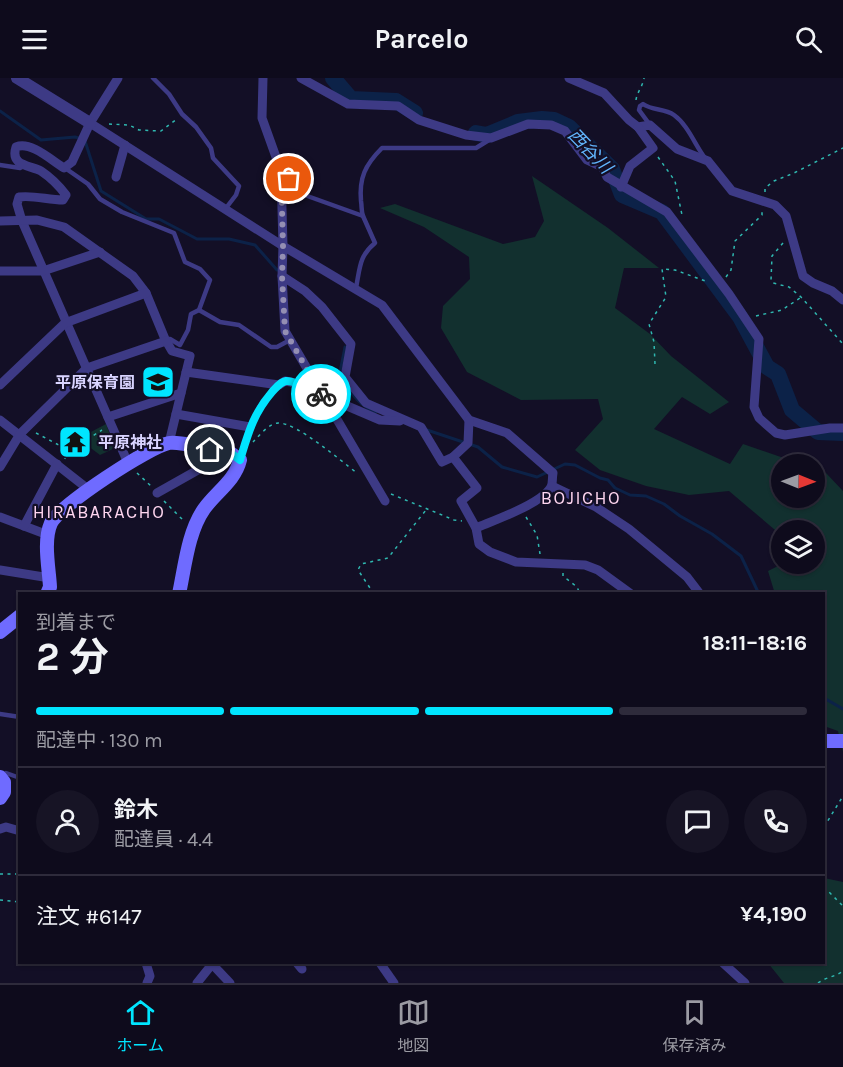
<!DOCTYPE html>
<html lang="ja">
<meta charset="utf-8">
<style>
body{margin:0;font-family:Karla,"Noto Sans JP",sans-serif;background:#171425;color:#f1f3f6;height:100vh;display:flex;flex-direction:column;font-size:22px;white-space:nowrap}
*{box-sizing:border-box;margin:0}
p{font-size:20px;color:#9b9ba3}
.icon{flex:none;width:33px;height:33px;fill:none;stroke:currentColor;stroke-width:2;stroke-linecap:round;stroke-linejoin:round}
.map{position:relative;flex:1;overflow:hidden}
.details{position:absolute;left:18px;top:514px;width:807px;height:372px;display:flex;flex-direction:column;background:#0e0b1c;border-radius:0px;box-shadow:0 2px 4px #0004,0 0 0 2px #2e2b3b}
.details>*{flex:none}
.needle{width:39px;rotate:91deg}
.fabs{position:absolute;left:771px;top:376px;display:grid;gap:12px}
.fabs a{display:grid;place-items:center;width:54px;height:54px;border-radius:50%;background:#0e0b1c;box-shadow:0 2px 4px #0004,0 0 0 2px #2e2b3b;font-size:30px}
.pin{position:absolute;display:grid;place-items:center;width:51px;height:51px;color:#fff;margin:-26px;border:3px solid #fff;border-radius:50%;box-shadow:0 2px 6px #0007}
.courier{position:absolute;display:grid;place-items:center;width:60px;height:60px;margin:-30px;border:4px solid #00e5ff;border-radius:50%;background:#fff;color:#222;box-shadow:0 2px 8px #0007}
.overview em{font-style:normal;font-weight:700}
.overview div{display:flex;flex-direction:column-reverse}
.overview{display:flex;align-items:center;justify-content:space-between;height:102px;padding:0 18px}
h1{font-size:39px;font-weight:700;line-height:45px}
.bar{display:grid;grid-template-columns:repeat(4,1fr);gap:9px 6px;align-content:center;height:72px;padding:0 18px}
.bar i{height:8px;border-radius:4px;background:#2e2b3b}
.bar .on{background:#00e5ff}
.bar p{grid-column:span 4}
.line{display:flex;align-items:center;gap:15px;padding:0 18px;border-top:2px solid #2e2b3b}
.line div{flex:1}
.round{display:grid;place-items:center;flex:none;width:63px;height:63px;border-radius:32px;background:#171425}
header{display:flex;justify-content:space-between;align-items:center;height:78px;padding:0 18px;background:#0e0b1c;font-size:27px;font-weight:700}
.menu{display:flex;justify-content:space-around;align-items:center;height:84px;border-top:2px solid #2e2b3b;background:#0e0b1c;font-size:16px;color:#9b9ba3}
.menu a{display:grid;justify-items:center;gap:3px}
.menu .on{color:#00e5ff}
.map>svg:first-child{display:block}
.green{fill:#12302f}
.lines{fill:none;stroke-linecap:round;stroke-linejoin:round}
.stream{stroke:#0c2248;stroke-width:3}
.river{stroke:#0c2248;stroke-width:16}
.path{stroke:#2fb8b0;stroke-width:1.5;stroke-dasharray:3 4.5;stroke-linecap:butt}
.service{stroke:#3d3a85;stroke-width:4.5}
.minor{stroke:#3d3a85;stroke-width:9}
.tertiary{stroke:#3d3a85;stroke-width:12}
.secondary{stroke:#6f6bff;stroke-width:14}
.done{stroke:#948fb3;stroke-width:6;stroke-dasharray:0 10.8}
.route{stroke:#00e5ff;stroke-width:8}
.labels{text-anchor:middle;stroke-width:4.5;stroke-linejoin:round;paint-order:stroke}
.poi-label{font-size:16px;font-weight:bold;fill:#d9d4ff;stroke:#130f26;text-anchor:end}
.water-label{font-size:18px;font-style:italic;fill:#62b6ff;stroke:#130f26}
.neighbourhood-label{font-size:18px;letter-spacing:1.5px;fill:#ffd6f0;stroke:#130f26}
</style>
<header><svg class="icon" aria-label="menu" viewBox="0 0 24 24"><path d="M4 6h16M4 12h16M4 18h16"/></svg>Parcelo<svg class="icon" aria-label="search" viewBox="0 0 24 24"><circle cx="10" cy="10" r="6"/><path d="M15 15l6 6"/></svg></header>
<div class="map">
<svg width="843" height="905" viewBox="0 0 843 905">
<rect width="100%" height="100%" fill="#130f26"/>
<!-- green -->
<g class="green">
<path d="M532 98 608 150 659 190H624L615 230 650 256 671 278 729 324 710 336 682 319 654 351 730 386 743 366 804 387H782V420H814L815 391 826 395 843 413V674L838 653 824 648V516H775L768 493 782 486H814V453H782L781 457 729 413 689 417 646 408 600 392 575 372 603 341 598 321 521 322 467 294 441 250 443 228 470 201 469 179 424 149 380 130 395 126 503 166 535 159 544 143Z"/>
<path d="M106 346 115 370 100 377 84 365 89 355Z"/>
<path d="M824 800 843 804V905H784L768 885H824Z"/>
</g>
<g class="lines">
<!-- stream -->
<g class="stream">
<path d="M0 33 41 62 75 59 79 60"/>
<path d="M85 63 101 113 146 141H159L197 161H229L255 167 277 192"/>
<path d="M345 269 339 299C350 313 359 328 376 334"/>
<path d="M427 352 478 369 502 389 537 399 565 386 575 387 600 400 608 402 615 410 630 417 646 418 664 426 680 438 712 456 741 478 759 516"/>
<path d="M824 620 843 631"/>
</g>
<!-- river -->
<g class="river">
<path d="M333 0 351 21 396 23 415 35"/>
<path d="M476 55 487 57 518 44 542 41 554 42 569 49 612 91 622 117 662 134 740 239 767 289 778 296 792 332 818 354 843 355"/>
</g>
<!-- path -->
<g class="path">
<path d="M636 22C637 14 643 8 644 0"/>
<path d="M109 46 129 47 139 52 161 53 177 41"/>
<path d="M658 79 675 103 682 137"/>
<path d="M765 114V110L774 103 794 95 843 70"/>
<path d="M783 165 772 178 771 202 773 205 789 209 801 219 843 266"/>
<path d="M726 199 731 192 735 163 762 137V133"/>
<path d="M756 238 782 232 800 220"/>
<path d="M655 286 654 264 649 246 666 219 662 191 675 192 708 204"/>
<path d="M36 355 70 373 64 382"/>
<path d="M253 364C260 357 268 346 278 345 296 344 341 383 357 395"/>
<path d="M71 373 77 362 91 359 102 352"/>
<path d="M137 395 151 408"/>
<path d="M391 416 454 442 462 443"/>
<path d="M164 423 184 443"/>
<path d="M526 439 537 457 540 476"/>
<path d="M563 495V498L577 509 580 516"/>
<path d="M374 516 358 492 361 486 388 480 426 432"/>
<path d="M824 749 843 718"/>
<path d="M0 796H20"/>
<path d="M824 809 843 828"/>
<path d="M0 822 20 824"/>
<path d="M818 905C826 899 835 899 843 893"/>
</g>
<!-- service -->
<g class="service">
<path d="M153 0 169 16 182 36 196 49 211 70 213 80 239 108 236 117 226 130"/>
<path d="M650 47 639 32 640 28 643 26C653 33 664 30 674 37 688 47 695 67 705 80"/>
<path d="M0 87 20 90 24 88"/>
<path d="M65 90 88 106 100 121 122 134 174 155 185 184 200 191 210 202 199 232 191 236 188 252 180 267 170 261H165"/>
<path d="M283 95 299 115 363 138 375 165C359 178 360 190 356 210"/>
<path d="M363 138C361 132 362 129 361 123 359 100 365 87 382 70H476L489 62"/>
<path d="M199 232 220 244 239 247 271 269H277L290 262"/>
<path d="M240 380 250 349 259 329 279 307"/>
<path d="M0 636 20 639"/>
<path d="M2 697 6 695 20 700"/>
</g>
<!-- minor -->
<g class="minor">
<path d="M118 0 90 45 72 84 64 90C51 82 31 63 16 69 10 88 29 87 41 93 50 99 60 109 66 117L63 122C48 122 34 117 19 119L17 126 22 143 128 385"/>
<path d="M263 0 262 40 281 93 283 168 282 198 285 253 385 423"/>
<path d="M301 0 348 26 398 28 419 42 466 57 491 60 528 46 551 47 565 53 587 82 602 89 607 99 667 134 729 216 759 261 754 329 759 340 776 355 785 357 830 350H843"/>
<path d="M569 0 604 15 629 42 638 49 650 47 677 71 708 83 732 113 775 127 786 138 803 198 813 205 832 213 843 222"/>
<path d="M90 45 283 168 382 227 469 342 507 355 553 395C552 400 553 405 551 409 541 426 495 442 476 450"/>
<path d="M116 99 125 67"/>
<path d="M621 109 630 88 653 70 638 49"/>
<path d="M0 143 37 142 64 149 133 198 146 215 165 261 172 273 190 278 169 365"/>
<path d="M0 193H43L100 174"/>
<path d="M282 198 305 213 322 229 351 266 345 299 366 325 421 349 442 384 453 379 468 365 469 342"/>
<path d="M186 294 279 307 285 303 291 304 380 342 400 343"/>
<path d="M0 307 65 245 146 215"/>
<path d="M176 336 250 349"/>
<path d="M108 339 181 315"/>
<path d="M0 342 88 411"/>
<path d="M453 379 477 410 461 423 476 450 479 466 490 474 516 484 585 487 598 492 631 516"/>
<path d="M0 389 20 356 87 290 166 263"/>
<path d="M552 408 596 429 629 451 687 499 700 516"/>
<path d="M157 415 228 375"/>
<path d="M0 439 48 457"/>
<path d="M24 448 57 386"/>
<path d="M0 492 50 500"/>
<path d="M0 751 6 749 20 753"/>
<path d="M146 885 150 898 147 905"/>
<path d="M297 885 302 891"/>
<path d="M380 885 394 905"/>
<path d="M723 885 745 905"/>
<path d="M212 886 230 905"/>
<path d="M197 905 213 885"/>
</g>
<!-- tertiary -->
<path class="tertiary" d="M17 0 90 45"/>
<!-- secondary -->
<g class="secondary">
<path d="M47 516 50 509C49 490 43 463 51 445 60 427 149 369 169 365 178 363 220 373 232 376L240 382C235 403 216 414 204 431 188 454 185 488 179 516"/>
<path d="M0 554 20 538"/>
<path d="M824 663H843"/>
<path d="M0 699 4 704V714L0 720"/>
</g>
</g>
<g class="lines">
<!-- done -->
<path class="done" d="M289 101 281 93 283 168 282 198 285 253 321 316"/>
<!-- route -->
<path class="route" d="M210 372 232 376 240 382C248 356 253 336 272 314 276 310 280 304 286 303 294 302 314 313 321 316"/>
</g>
<!-- icons -->
<defs>
<g id="school-square" transform="scale(1.725)"><rect x="-9" y="-9" width="18" height="18" rx="4" fill="#00e5ff" stroke="#130f26"/><path d="M0-5L7-2L0 1L-7-2ZM-4 1L0 2.5L4 1V4Q0 6-4 4Z" fill="#111"/></g>
<g id="temple-square" transform="scale(1.725)"><rect x="-9" y="-9" width="18" height="18" rx="4" fill="#00e5ff" stroke="#130f26"/><path d="M0-6L5-2H3V0L6.5 2.5H4V6H1.5V3h-3V6H-4V2.5H-6.5L-3 0V-2H-5Z" fill="#111"/></g>
</defs>
<g fill-rule="evenodd">
<use href="#school-square" x="158" y="304"/>
<use href="#temple-square" x="75" y="364"/>
</g>
<g class="labels">
<!-- poi labels -->
<g class="poi-label">
<text x="135" y="310">平原保育園</text>
<text x="98" y="370" text-anchor="start">平原神社</text>
</g>
<!-- water labels -->
<g class="water-label">
<text transform="translate(590 73) rotate(46)" y="6">西谷川</text>
</g>
<!-- neighbourhood labels -->
<g class="neighbourhood-label">
<text x="581" y="426">BOJICHO</text>
<text x="99" y="440">HIRABARACHO</text>
</g>
</g>
</svg>
<div class="fabs">
<a><svg class="needle" viewBox="-14 -14 28 28"><path d="M0-13l5 13h-10z" fill="#e53935"/><path d="M0 13l5-13h-10z" fill="#9b9ba3"/></svg></a>
<a><svg class="icon" aria-label="layers" viewBox="0 0 24 24"><path d="M12 4l9 5-9 5-9-5zM3 14l9 5 9-5"/></svg></a>
</div>
<div class="pin" style="left:289px;top:101px;background:#ea580c"><svg class="icon" aria-label="bag" viewBox="0 0 24 24"><path d="M5 8h14l-1 12H6zM9 8a3 3 0 0 1 6 0"/></svg></div>
<div class="pin" style="left:210px;top:372px;background:#1f2937"><svg class="icon" aria-label="home" viewBox="0 0 24 24"><path d="M3 11l9-7 9 7M6 9v11h12V9"/></svg></div>
<div class="courier" style="left:321px;top:316px"><svg class="icon" aria-label="bike" viewBox="0 0 24 24"><circle cx="6" cy="16" r="4"/><circle cx="18" cy="16" r="4"/><path d="M6 16l4-8h5l3 8M10 8l3 8H6M13 5h3"/></svg></div>
<section class="details">
<div class="overview"><div><h1>2 分</h1><p>到着まで</p></div><em>18:11–18:16</em></div>
<div class="bar"><i class="on"></i><i class="on"></i><i class="on"></i><i></i><p>配達中 · 130 m</p></div>
<div class="line" style="height:108px"><a class="round"><svg class="icon" aria-label="person" viewBox="0 0 24 24"><circle cx="12" cy="8" r="4"/><path d="M4 21q1-7 8-7t8 7"/></svg></a><div><b>鈴木</b><p>配達員 · 4.4</p></div><a class="round"><svg class="icon" aria-label="chat" viewBox="0 0 24 24"><path d="M4 5h16v11H9l-5 4z"/></svg></a><a class="round"><svg class="icon" aria-label="phone" viewBox="0 0 24 24"><path d="M5 4h4l2 5-3 2q2 4 5 5l2-3 5 2v4C11 20 4 13 5 4z"/></svg></a></div>
<div class="line" style="height:78px"><div>注文 #6147</div><b>¥4,190</b></div>
</section>
</div>
<nav class="menu">
<a class="on"><svg class="icon" aria-label="home" viewBox="0 0 24 24"><path d="M3 11l9-7 9 7M6 9v11h12V9"/></svg>ホーム</a>
<a><svg class="icon" aria-label="map" viewBox="0 0 24 24"><path d="M3 6l6-2 6 2 6-2v14l-6 2-6-2-6 2zM9 4v14M15 6v14"/></svg>地図</a>
<a><svg class="icon" aria-label="saved" viewBox="0 0 24 24"><path d="M7 4h10v16l-5-4-5 4z"/></svg>保存済み</a>
</nav>
